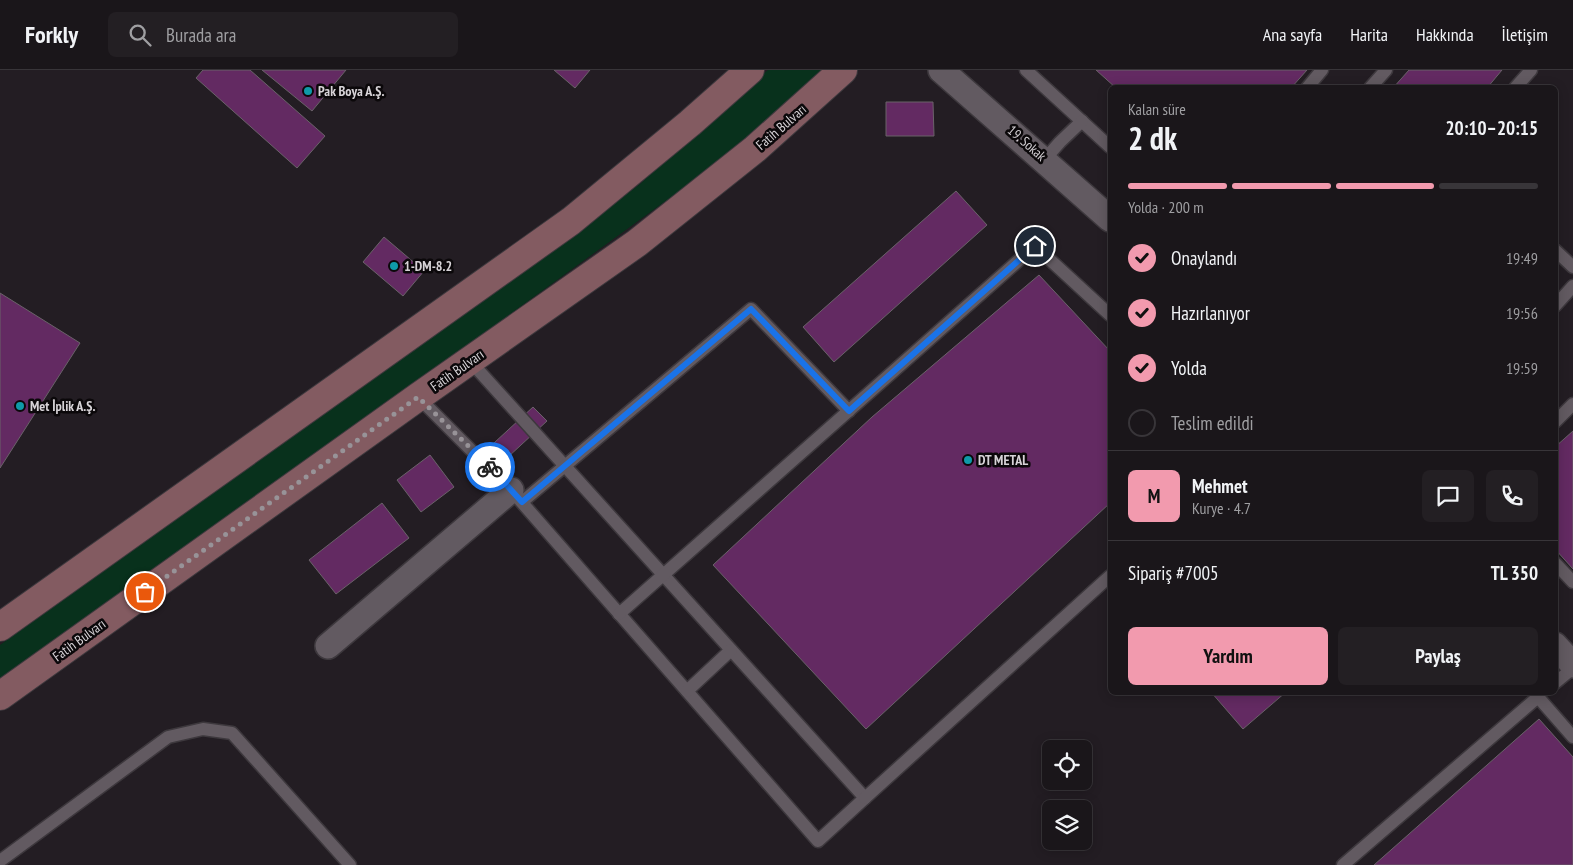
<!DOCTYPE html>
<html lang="tr">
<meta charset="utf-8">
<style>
body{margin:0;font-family:"PT Sans Narrow",sans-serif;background:#231f23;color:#f1f3f6;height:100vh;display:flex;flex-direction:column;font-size:19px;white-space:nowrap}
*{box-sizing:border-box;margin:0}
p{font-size:16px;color:#9f9fa2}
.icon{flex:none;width:28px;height:28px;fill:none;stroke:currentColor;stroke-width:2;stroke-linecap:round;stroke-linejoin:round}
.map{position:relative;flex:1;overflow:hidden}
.side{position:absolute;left:1108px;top:15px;width:450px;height:610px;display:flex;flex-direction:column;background:#1a161a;border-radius:8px;box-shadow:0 2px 12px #0003,0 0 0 1px #383539}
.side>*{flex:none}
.tools{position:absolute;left:1042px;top:670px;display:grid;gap:10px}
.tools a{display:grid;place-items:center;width:50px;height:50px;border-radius:8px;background:#1a161a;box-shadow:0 2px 12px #0003,0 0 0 1px #383539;font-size:25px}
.pin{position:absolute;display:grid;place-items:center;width:42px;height:42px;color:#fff;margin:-21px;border:2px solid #fff;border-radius:50%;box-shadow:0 1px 5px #0007}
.courier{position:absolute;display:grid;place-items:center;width:50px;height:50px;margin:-25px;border:4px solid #1a73e8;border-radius:50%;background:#fff;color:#222;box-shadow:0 1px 6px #0007}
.headline em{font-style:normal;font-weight:800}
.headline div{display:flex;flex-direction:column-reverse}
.headline{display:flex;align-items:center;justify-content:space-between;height:85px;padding:0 20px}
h1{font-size:32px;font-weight:800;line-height:38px}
.bar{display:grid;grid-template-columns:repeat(4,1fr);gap:8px 5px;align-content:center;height:60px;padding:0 20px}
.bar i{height:6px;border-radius:4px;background:#383539}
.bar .current{background:#f29aae}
.bar p{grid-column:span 4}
.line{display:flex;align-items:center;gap:12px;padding:0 20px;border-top:1px solid #383539}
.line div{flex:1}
.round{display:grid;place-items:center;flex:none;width:52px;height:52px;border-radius:8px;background:#231f23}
ol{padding:0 20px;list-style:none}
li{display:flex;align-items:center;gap:15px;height:55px}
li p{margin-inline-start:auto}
li .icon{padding:5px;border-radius:50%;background:#f29aae;color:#111;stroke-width:4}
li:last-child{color:#9f9fa2}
li i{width:28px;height:28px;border:2px solid #383539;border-radius:50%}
.primary-button{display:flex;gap:10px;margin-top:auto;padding:10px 20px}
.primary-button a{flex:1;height:58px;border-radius:8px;background:#f29aae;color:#111;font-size:20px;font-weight:800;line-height:58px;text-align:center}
.primary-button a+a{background:#231f23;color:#f1f3f6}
header{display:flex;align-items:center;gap:30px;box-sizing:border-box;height:70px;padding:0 25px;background:#1a161a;border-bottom:1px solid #383539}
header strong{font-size:24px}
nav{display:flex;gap:28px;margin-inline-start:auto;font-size:18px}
.search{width:350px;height:45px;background:#231f23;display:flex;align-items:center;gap:12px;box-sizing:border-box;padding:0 18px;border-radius:8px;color:#9f9fa2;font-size:19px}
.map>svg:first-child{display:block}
.green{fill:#08311c}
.building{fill:#632a62;stroke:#6a6269}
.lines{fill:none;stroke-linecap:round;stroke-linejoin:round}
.service-casing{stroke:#3d383d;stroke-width:15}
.minor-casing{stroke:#3d383d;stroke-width:28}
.secondary-casing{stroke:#3d383d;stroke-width:30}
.service{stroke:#625a61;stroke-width:12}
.minor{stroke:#625a61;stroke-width:25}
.secondary{stroke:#835b61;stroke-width:28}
.done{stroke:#989398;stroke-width:5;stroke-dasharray:0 9}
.route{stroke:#1a73e8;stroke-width:6}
.culture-dot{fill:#0f9aa8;stroke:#0b080a;stroke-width:2}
.labels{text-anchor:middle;stroke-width:5;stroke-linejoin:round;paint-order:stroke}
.poi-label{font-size:14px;font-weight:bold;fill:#d7d3d7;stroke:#0b080a;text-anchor:start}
.street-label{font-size:14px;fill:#d7d3d7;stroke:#0b080a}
</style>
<header>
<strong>Forkly</strong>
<div class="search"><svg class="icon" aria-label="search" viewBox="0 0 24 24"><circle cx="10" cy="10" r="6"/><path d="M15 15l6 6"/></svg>Burada ara</div>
<nav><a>Ana sayfa</a><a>Harita</a><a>Hakkında</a><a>İletişim</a></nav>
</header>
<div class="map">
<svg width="1573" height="795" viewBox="0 0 1573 795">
<rect width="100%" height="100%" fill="#231d23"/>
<!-- green -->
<path class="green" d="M768 0H821L744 74 369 347 0 610V575L581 158 640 114 698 59Z"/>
<!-- building -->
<g class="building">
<path d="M203 0H250L325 66 297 98 196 8Z"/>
<path d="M262 0H346L312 41Z"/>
<path d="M554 0H590L575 18Z"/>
<path d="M1096 0H1307L1291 18H1116Z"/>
<path d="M1409 0H1502L1487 18H1393Z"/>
<path d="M886 32H933L934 66H886Z"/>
<path d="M956 121 987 155 834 292 803 257Z"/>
<path d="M384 167 424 201 403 226 363 192Z"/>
<path d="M1039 205 1110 281V433L866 659 713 495 872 347Z"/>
<path d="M0 223 80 273 0 398Z"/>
<path d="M533 337 547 351 482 411 469 396Z"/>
<path d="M1573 361V499L1555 479V377Z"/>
<path d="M430 385 454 417 421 442 397 410Z"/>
<path d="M382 433 409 468 336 524 309 490Z"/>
<path d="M1211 622H1286L1243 659Z"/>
<path d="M1539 649 1573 687V795H1374Z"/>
</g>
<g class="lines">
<!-- service casing -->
<g class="service-casing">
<g id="service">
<path d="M1026 0 1110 77"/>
<path d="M1307 18 1322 0"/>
<path d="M1370 18 1386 0"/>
<path d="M1515 18 1531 0"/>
<path d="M1045 89 1060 72 1082 51"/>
<path d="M1555 180 1573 197"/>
<path d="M1555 236 1573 216"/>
<path d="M418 327 511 420 818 771 865 728 470 291"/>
<path d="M1555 352 1573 334"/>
<path d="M522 432 751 239 849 341"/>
<path d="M1555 493 1573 512"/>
<path d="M619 544 1035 176 1110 245"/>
<path d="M1555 613 1573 598"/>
<path d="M687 621 731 580"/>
<path d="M865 728 1110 506"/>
<path d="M0 791 168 667 203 659 232 663 350 795"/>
<path d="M1343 795 1538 627 1573 667"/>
</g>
</g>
<!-- minor casing -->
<g class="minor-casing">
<g id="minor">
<path d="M941 0 1110 149"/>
<path d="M1555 575 1573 595"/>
<path d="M328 576 511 420"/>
</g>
</g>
<!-- secondary casing -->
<g class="secondary-casing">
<g id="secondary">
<path d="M0 557 571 151 690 53 750 0"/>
<path d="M0 626 418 327 637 173 755 79 843 0"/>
</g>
</g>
<!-- service -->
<use href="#service" class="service"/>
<!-- minor -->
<use href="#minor" class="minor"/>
<!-- secondary -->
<use href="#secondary" class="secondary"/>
</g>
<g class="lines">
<!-- done -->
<path class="done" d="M145 522 418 327 490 397"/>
<!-- route -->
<path class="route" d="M490 397 522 432 751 239 849 341 1035 176"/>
</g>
<!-- markers -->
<g class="culture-dot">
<circle cx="308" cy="21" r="5"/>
<circle cx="394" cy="196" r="5"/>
<circle cx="20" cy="336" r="5"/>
<circle cx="968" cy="390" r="5"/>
</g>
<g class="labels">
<!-- poi labels -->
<g class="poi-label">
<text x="318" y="26">Pak Boya A.Ş.</text>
<text x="404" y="201">1-DM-8.2</text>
<text x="30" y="341">Met İplik A.Ş.</text>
<text x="978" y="395">DT METAL</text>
</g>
<!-- street labels -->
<g class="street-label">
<text transform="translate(781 57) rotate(-41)" y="5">Fatih Bulvarı</text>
<text transform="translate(1027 73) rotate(41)" y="5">19. Sokak</text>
<text transform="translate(457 300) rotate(-35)" y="5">Fatih Bulvarı</text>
<text transform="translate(79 570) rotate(-36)" y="5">Fatih Bulvarı</text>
</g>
</g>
</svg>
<div class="tools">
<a><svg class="icon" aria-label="locate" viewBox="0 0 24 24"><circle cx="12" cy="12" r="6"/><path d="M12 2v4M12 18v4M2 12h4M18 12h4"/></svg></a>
<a><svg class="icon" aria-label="layers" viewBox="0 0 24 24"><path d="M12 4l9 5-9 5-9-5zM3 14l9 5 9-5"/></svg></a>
</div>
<div class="pin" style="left:145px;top:522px;background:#ea580c"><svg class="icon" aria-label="bag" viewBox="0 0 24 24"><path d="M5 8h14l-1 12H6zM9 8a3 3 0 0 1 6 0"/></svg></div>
<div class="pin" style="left:1035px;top:176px;background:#1f2937"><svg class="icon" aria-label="home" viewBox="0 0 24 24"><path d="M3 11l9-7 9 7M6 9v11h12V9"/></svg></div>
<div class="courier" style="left:490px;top:397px"><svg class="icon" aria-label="bike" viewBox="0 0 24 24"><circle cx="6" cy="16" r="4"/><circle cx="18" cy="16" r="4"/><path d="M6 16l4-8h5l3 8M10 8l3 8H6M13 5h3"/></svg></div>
<section class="side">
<div class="headline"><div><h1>2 dk</h1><p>Kalan süre</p></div><em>20:10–20:15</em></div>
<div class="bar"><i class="current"></i><i class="current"></i><i class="current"></i><i></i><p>Yolda · 200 m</p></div>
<ol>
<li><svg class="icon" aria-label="check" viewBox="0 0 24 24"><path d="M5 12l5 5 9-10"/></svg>Onaylandı<p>19:49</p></li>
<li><svg class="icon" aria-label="check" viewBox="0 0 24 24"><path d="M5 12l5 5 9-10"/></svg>Hazırlanıyor<p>19:56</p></li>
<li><svg class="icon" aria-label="check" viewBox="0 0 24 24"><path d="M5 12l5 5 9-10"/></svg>Yolda<p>19:59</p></li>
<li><i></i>Teslim edildi</li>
</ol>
<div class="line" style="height:90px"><b class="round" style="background:#f29aae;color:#111">M</b><div><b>Mehmet</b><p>Kurye · 4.7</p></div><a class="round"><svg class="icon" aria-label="chat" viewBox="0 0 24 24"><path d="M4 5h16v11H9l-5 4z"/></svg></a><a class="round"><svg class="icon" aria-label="phone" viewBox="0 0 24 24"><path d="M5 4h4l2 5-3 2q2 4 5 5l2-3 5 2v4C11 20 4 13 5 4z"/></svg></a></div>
<div class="line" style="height:65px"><div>Sipariş #7005</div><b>TL 350</b></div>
<div class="primary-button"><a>Yardım</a><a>Paylaş</a></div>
</section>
</div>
